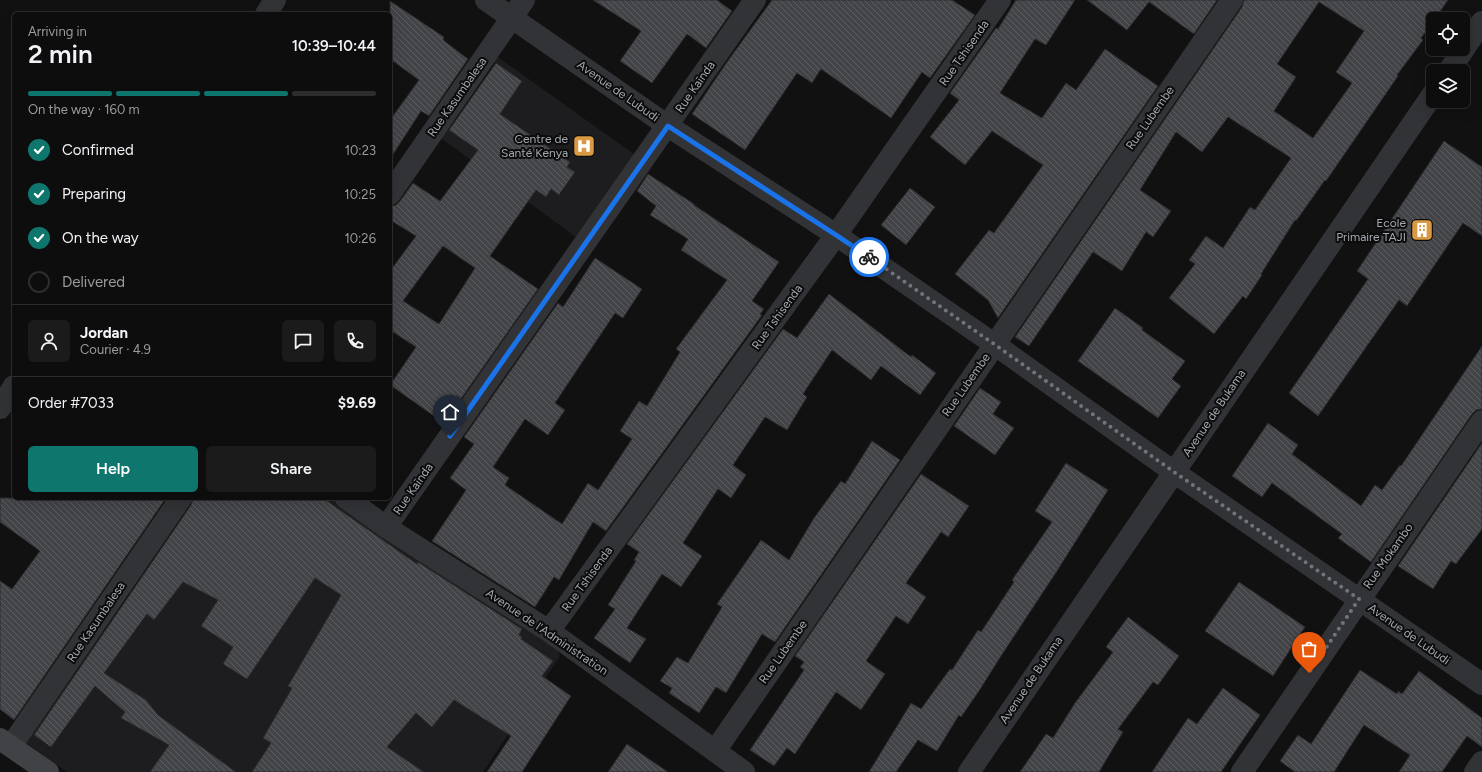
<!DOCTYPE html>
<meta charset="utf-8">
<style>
body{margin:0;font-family:Figtree,sans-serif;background:#1b1b1c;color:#f1f3f6;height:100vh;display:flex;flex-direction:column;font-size:15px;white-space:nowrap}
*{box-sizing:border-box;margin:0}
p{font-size:13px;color:#9a9c9e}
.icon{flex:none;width:22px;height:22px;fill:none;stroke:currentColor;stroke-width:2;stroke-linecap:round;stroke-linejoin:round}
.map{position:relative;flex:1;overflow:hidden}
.side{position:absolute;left:12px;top:12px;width:380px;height:488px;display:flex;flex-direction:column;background:#0d0d0e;border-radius:6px;box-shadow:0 4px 16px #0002,0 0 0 1px #2d2d2e}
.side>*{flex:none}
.tools{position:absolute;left:1426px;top:12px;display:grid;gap:8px}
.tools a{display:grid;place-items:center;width:44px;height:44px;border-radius:6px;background:#0d0d0e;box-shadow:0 4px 16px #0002,0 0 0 1px #2d2d2e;font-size:20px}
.pin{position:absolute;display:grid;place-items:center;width:34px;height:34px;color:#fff;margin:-41px -17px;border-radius:50% 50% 50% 0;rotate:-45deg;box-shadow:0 0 4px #0007}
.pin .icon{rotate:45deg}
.courier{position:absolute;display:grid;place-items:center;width:40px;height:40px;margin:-20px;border:3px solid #1a73e8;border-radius:50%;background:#fff;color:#222;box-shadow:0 1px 5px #0007}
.head em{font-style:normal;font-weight:600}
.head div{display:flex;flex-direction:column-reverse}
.head{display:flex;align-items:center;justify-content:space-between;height:68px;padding:0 16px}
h1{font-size:26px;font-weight:600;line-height:30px}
.bar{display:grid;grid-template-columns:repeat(4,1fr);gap:6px 4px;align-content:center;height:48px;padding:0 16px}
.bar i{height:5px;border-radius:3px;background:#2d2d2e}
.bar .active{background:#0f766e}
.bar p{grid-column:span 4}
.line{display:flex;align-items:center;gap:10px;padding:0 16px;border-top:1px solid #2d2d2e}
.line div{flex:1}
.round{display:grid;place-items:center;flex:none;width:42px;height:42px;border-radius:6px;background:#1b1b1c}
ol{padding:0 16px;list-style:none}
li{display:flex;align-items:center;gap:12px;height:44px}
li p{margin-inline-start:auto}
li .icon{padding:4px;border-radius:50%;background:#0f766e;color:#fff;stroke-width:4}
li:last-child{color:#9a9c9e}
li i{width:22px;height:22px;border:2px solid #2d2d2e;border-radius:50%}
.cta{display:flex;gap:8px;margin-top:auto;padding:8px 16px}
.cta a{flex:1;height:46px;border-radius:6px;background:#0f766e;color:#fff;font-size:16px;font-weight:600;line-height:46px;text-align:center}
.cta a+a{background:#1b1b1c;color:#f1f3f6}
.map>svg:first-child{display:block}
.built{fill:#1d1d1f;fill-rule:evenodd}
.building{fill:url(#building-back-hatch);stroke:#2b2b2e;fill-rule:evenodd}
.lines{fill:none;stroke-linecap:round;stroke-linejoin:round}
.street{stroke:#323336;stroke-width:22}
.secondary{stroke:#414246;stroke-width:22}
.done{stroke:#717479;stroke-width:4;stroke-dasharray:0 7.2}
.route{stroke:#1a73e8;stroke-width:5}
.labels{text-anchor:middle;stroke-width:4;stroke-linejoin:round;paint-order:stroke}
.street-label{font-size:12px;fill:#a4a9b1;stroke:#0c0c0d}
.poi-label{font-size:12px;fill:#a4a9b1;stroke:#0c0c0d;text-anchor:end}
</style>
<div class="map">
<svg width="1482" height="772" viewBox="0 0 1482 772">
<defs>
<pattern id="building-back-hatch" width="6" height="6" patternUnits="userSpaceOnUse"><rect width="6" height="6" fill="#434447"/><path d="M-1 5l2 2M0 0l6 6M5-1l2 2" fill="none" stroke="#5b5c5f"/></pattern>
</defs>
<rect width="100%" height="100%" fill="#111112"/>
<!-- built -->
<g class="built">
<path d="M495 55 634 154 577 238 441 138ZM494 62 522 81 496 119 509 120 570 162 567 167 575 172 560 195 551 189 546 196 448 129Z"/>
<path d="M197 498H342L549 631 560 656 483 772H67L26 743Z"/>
</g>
<!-- building -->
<g class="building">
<path d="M593 0H717L732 11 706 48 687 34 652 83 620 61 641 31Z"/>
<path d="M772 0H952L975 15 930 78 922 72 891 118 821 69 812 83 797 73 745 150 692 114 727 62Z"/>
<path d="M1016 0H1075L1046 45 1035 39 1000 93 1042 118 1066 83 1076 90 1105 49 1158 86 998 318 988 300 955 274 989 230 994 233 1043 165 992 131 965 165 930 137 959 100 950 93 996 28 998 29Z"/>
<path d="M1087 0H1217L1194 34 1149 2 1127 30Z"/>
<path d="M1244 0H1448L1435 19H1433V22L1421 38 1423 40 1397 75 1398 76 1326 181 1325 180 1296 221 1295 220 1261 274 1262 275 1246 299 1243 296 1214 334 1169 298 1195 264 1189 260 1206 236 1223 248 1250 207 1255 210 1291 158 1228 117 1202 152 1176 132 1140 190 1171 211 1153 237 1146 232 1122 271 1093 252 1029 346 1015 337 1242 7ZM1319 2 1364 31 1336 72 1352 83 1313 138 1274 111 1296 77 1277 64Z"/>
<path d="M390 1 444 37 443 40 468 59 429 116 421 111 390 159V120L419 80 390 59Z"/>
<path d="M496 63 522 81 500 114 570 162 567 167 575 172 559 195 551 189 546 197 536 190 490 256 538 289 444 423 390 385 416 347 390 330V271L416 236 390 220V206L396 205 400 201 413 183 440 201 478 150 449 130ZM443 246 475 268 439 324 403 301Z"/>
<path d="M1444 141 1482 167V236L1463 223 1407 306 1399 300 1318 416 1289 393 1368 279 1357 271Z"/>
<path d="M648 174 694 204V205L779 262 752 301 764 309 760 314 762 315 606 531 593 522 559 580 554 577 535 607 432 541 466 490 450 478 474 444 464 437 558 303 563 307 595 258 642 289 623 318 615 313 555 403 565 410 548 435 525 419 493 467 509 478 505 485 562 524 588 483 598 490 632 439 620 431 639 401 647 406 680 352 676 349 727 280 681 250 688 239 650 215 656 206 637 191Z"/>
<path d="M910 188 935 207 906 245 881 225Z"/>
<path d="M829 294 911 357 912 355 936 373 920 395 881 366 871 380 832 350 803 394 807 397 787 430 765 417 733 465 746 475 731 498 718 489 683 543 702 556 681 587 662 574 627 628 646 639 630 663 594 638 615 609 608 605 636 561 634 560 639 552 627 544 783 329 797 338Z"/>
<path d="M1115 308 1143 328 1142 330 1185 361 1172 379 1181 386 1158 418 1078 361Z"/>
<path d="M1482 346V409L1476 410 1472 414 1371 562 1338 538 1342 534 1272 483 1262 497 1232 476 1268 423 1298 445 1292 454 1361 506 1375 485 1382 490 1400 465 1401 466Z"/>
<path d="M980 388 1001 402 993 414 1014 428 995 455 954 426Z"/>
<path d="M872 441 900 460 775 642 762 634 726 693 716 687 699 713 669 693 672 688 660 681 677 657 688 663 722 607 717 604 761 540 789 560 814 518 841 481 845 484Z"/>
<path d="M1482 443V529L1456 564 1451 561 1433 589 1398 566Z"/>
<path d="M1066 463 1108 490 1057 571 1001 656 979 691 961 717 959 715 937 751 918 740 896 772H869L911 703 921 709 950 669 952 670 978 630 981 632 1014 582 1012 580 1052 522 1035 511Z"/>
<path d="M921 474 969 506 948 537 941 532 906 583 926 597 908 624 896 616 866 661 885 674 861 710 836 692 795 754 787 748 774 766 750 750 804 670 800 667 804 662 795 656Z"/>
<path d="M0 498H166L14 720 0 709V581L12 589 40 551 0 522Z"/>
<path d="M193 498H323L417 564 418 562 522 629 519 635 522 637 521 639 553 661 542 676 571 696 522 772H487L511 736 454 700 432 727 416 713 387 747 424 772H252L271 743 263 738 292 688 288 686 341 595 315 578 247 679 223 664 233 647 201 626 218 600 183 582 154 620 147 614 104 673 146 700 158 715 236 772H150L169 745 121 718 125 712 95 686 51 747 34 735 191 505Z"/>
<path d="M1239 582 1305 627 1273 676 1205 631Z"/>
<path d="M1128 617 1179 656 1158 685 1153 682 1118 729 1123 732 1099 772H1020L1046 734 1053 738 1075 703 1113 652 1106 647Z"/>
<path d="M1360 670 1397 694 1398 691 1402 694 1419 671 1482 718V747L1467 736 1442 772H1399L1410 755 1364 725 1334 772H1295L1280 761 1298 735 1311 744Z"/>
<path d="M1223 688 1260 715 1221 772H1152L1188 718 1197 724Z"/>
<path d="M627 744 668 772H608Z"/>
</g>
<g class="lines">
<!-- street -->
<g class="street">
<path d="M486 0 668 126 836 235 994 344 1174 472 1482 684"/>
<path d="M266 14 275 0"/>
<path d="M1449 71 1482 22"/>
<path d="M390 194 524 0"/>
<path d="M0 408 14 386"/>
<path d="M346 498 386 527 549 631 744 772"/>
<path d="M386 527 755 0"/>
<path d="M549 631 836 235 1000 0"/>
<path d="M11 746 181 498"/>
<path d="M715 751 1232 0"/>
<path d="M969 772 1433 94"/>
<path d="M1242 772 1482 421"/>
<path d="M1475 772 1482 762"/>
</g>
<!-- secondary -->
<path class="secondary" d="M0 739 48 772"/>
</g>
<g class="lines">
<!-- done -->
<path class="done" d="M869 257 994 344 1174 472 1359 599 1309 673"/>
<!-- route -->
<path class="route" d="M450 436 668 126 836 235 869 257"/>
</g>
<!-- icons -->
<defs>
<g id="hospital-square" transform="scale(1.15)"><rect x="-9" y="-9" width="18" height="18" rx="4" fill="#da9a41" stroke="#0c0c0d"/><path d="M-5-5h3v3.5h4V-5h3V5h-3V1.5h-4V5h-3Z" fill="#fff"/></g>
<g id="building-square" transform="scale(1.15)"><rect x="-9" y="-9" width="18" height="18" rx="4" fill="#da9a41" stroke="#0c0c0d"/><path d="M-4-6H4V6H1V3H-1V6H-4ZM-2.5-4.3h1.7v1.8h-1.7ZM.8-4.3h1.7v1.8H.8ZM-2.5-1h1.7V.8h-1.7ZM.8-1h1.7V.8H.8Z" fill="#fff"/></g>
</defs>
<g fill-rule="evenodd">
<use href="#hospital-square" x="584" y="146"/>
<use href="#building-square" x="1422" y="230"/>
</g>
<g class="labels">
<!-- street labels -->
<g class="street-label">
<text transform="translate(964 53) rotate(-55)" y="4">Rue Tshisenda</text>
<text transform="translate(695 87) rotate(-55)" y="4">Rue Kaïnda</text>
<text transform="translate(618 91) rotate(35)" y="4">Avenue de Lubudi</text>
<text transform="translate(457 97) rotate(-55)" y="4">Rue Kasumbalesa</text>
<text transform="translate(1150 118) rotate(-55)" y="4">Rue Lubembe</text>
<text transform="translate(777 317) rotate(-54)" y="4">Rue Tshisenda</text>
<text transform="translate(966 385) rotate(-55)" y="4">Rue Lubembe</text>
<text transform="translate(1214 413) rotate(-56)" y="4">Avenue de Bukama</text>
<text transform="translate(413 489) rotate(-55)" y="4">Rue Kaïnda</text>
<text transform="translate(1388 556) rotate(-55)" y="4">Rue Mokambo</text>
<text transform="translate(587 579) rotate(-54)" y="4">Rue Tshisenda</text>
<text transform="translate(96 622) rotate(-56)" y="4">Rue Kasumbalesa</text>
<text transform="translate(547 632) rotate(34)" y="4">Avenue de l'Administration</text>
<text transform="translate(1409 634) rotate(35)" y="4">Avenue de Lubudi</text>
<text transform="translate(783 652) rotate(-55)" y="4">Rue Lubembe</text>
<text transform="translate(1031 680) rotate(-56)" y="4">Avenue de Bukama</text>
</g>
<!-- poi labels -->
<g class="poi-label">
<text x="568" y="143">Centre de<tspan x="568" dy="14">Santé Kenya</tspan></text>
<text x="1406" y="227">Ecole<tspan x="1406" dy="14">Primaire TAJI</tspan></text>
</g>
</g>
</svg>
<div class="tools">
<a><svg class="icon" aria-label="locate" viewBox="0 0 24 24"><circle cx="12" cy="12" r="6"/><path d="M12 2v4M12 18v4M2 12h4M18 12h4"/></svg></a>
<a><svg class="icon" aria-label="layers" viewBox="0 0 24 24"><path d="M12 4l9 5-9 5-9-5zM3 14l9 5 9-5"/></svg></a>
</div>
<div class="pin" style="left:1309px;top:673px;background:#ea580c"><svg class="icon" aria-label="bag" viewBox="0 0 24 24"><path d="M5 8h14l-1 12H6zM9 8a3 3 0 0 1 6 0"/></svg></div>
<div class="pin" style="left:450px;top:436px;background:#1f2937"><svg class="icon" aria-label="home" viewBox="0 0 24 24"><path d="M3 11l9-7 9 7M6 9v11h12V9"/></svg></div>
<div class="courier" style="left:869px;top:257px"><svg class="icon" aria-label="bike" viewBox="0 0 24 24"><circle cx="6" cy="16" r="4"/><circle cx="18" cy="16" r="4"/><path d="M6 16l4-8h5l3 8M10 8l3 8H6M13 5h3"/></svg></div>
<section class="side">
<div class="head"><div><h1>2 min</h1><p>Arriving in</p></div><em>10:39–10:44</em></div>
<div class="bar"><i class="active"></i><i class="active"></i><i class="active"></i><i></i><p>On the way · 160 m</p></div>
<ol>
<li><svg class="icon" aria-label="check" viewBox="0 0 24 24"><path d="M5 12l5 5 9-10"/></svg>Confirmed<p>10:23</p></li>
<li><svg class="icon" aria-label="check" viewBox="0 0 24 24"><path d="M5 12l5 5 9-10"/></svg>Preparing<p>10:25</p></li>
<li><svg class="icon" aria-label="check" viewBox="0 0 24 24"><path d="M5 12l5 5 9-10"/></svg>On the way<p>10:26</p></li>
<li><i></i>Delivered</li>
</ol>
<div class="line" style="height:72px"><a class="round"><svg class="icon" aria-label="person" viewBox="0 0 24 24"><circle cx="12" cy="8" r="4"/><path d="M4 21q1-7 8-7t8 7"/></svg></a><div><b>Jordan</b><p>Courier · 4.9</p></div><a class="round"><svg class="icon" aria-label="chat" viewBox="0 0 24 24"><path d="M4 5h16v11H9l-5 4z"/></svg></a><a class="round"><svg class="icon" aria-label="phone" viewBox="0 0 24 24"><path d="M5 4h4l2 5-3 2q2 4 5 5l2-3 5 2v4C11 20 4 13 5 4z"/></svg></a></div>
<div class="line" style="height:52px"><div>Order #7033</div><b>$9.69</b></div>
<div class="cta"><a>Help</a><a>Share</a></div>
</section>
</div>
